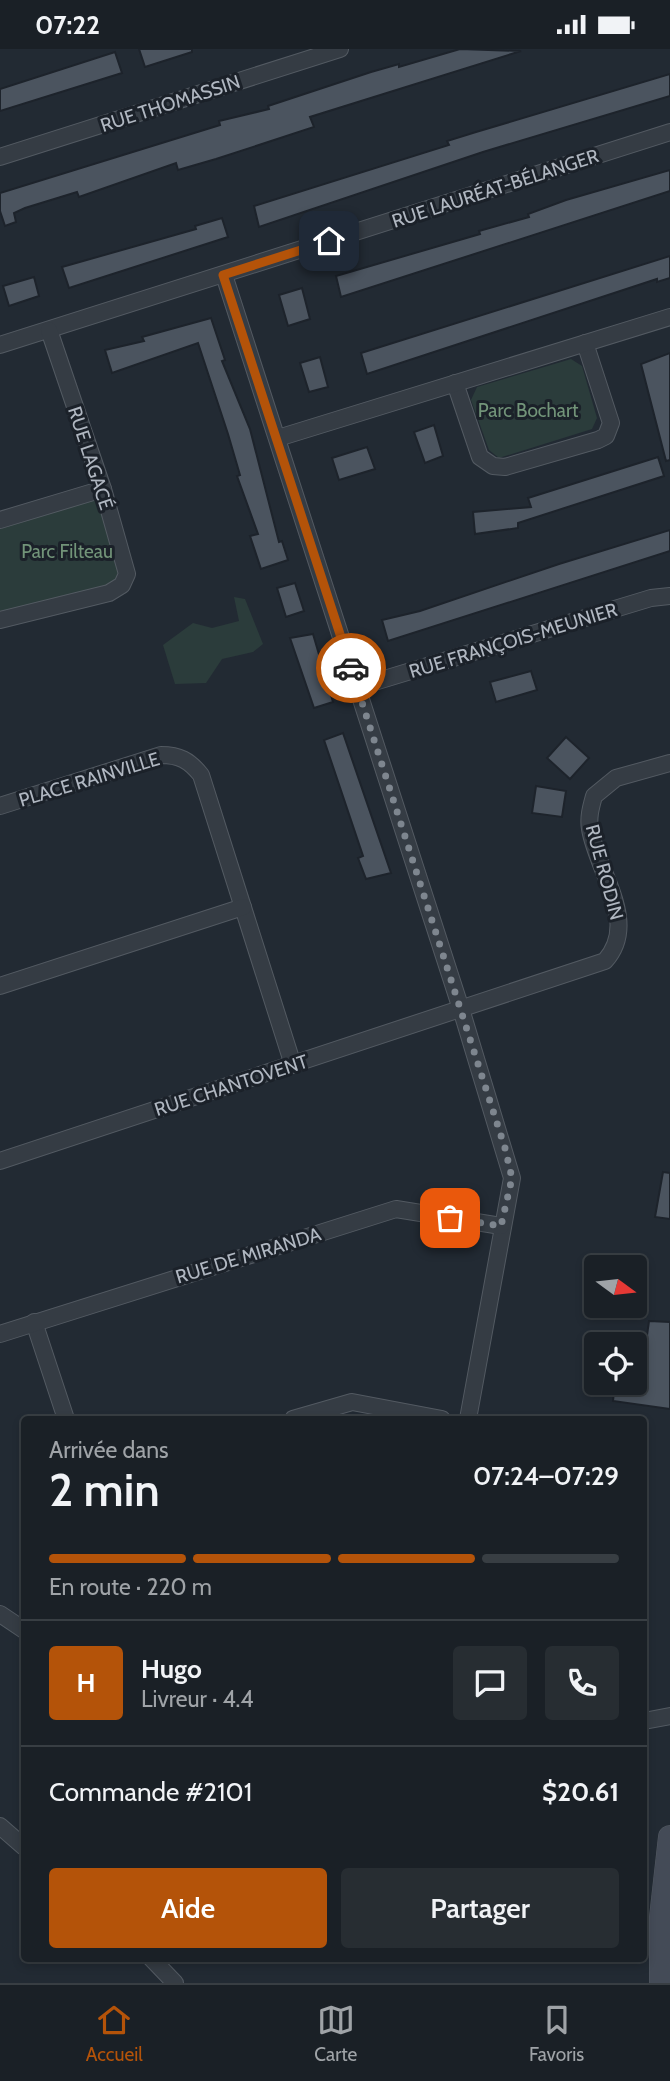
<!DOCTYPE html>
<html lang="fr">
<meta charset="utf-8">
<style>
body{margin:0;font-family:Cabin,sans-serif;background:#272d32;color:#f1f3f6;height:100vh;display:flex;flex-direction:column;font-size:26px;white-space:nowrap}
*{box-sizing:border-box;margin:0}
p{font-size:23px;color:#9fa3a7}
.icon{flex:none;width:38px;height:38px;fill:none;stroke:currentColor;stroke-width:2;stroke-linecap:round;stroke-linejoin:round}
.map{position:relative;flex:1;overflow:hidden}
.sheet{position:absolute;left:21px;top:1367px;width:626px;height:546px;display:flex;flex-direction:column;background:#1a2026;border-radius:7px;box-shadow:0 4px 10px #0003,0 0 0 2px #383e43}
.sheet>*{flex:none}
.needle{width:46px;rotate:105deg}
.controls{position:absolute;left:584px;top:1206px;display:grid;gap:14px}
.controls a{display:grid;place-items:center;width:63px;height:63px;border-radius:7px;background:#1a2026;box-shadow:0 4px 10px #0003,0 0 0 2px #383e43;font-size:35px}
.pin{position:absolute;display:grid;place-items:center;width:60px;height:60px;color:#fff;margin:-30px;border-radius:14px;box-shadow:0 4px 10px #0006}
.courier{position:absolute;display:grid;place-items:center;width:70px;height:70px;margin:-35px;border:5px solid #b45309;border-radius:50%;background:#fff;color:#222;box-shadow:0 2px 9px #0007}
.summary em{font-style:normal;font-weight:600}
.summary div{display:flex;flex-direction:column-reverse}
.summary{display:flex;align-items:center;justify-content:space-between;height:119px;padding:0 28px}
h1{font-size:46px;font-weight:600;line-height:52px}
.bar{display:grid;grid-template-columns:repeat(4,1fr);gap:10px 7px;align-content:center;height:84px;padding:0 28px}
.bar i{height:9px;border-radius:5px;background:#383e43}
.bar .selected{background:#b45309}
.bar p{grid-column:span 4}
.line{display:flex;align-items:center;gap:18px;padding:0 28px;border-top:2px solid #383e43}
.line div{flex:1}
.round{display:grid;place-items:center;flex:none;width:74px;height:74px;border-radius:7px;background:#272d32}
.cta{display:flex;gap:14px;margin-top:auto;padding:14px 28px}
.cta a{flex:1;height:80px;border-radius:7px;background:#b45309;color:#fff;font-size:28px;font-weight:600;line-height:80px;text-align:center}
.cta a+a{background:#272d32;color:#f1f3f6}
.status{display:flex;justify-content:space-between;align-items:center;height:49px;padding:0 35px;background:#1a2026;direction:ltr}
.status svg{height:19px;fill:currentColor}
.tab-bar{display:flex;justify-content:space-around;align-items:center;height:98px;border-top:2px solid #383e43;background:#1a2026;font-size:19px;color:#9fa3a7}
.tab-bar a{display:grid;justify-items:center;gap:4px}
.tab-bar .selected{color:#b45309}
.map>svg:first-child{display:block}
.green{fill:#2b3c3b}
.building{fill:#4b545f;stroke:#1d232b;stroke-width:2}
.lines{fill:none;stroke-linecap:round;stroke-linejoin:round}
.street-casing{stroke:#535a62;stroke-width:18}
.secondary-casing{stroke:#535a62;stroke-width:24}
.street{stroke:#353c44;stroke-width:16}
.secondary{stroke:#444b57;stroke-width:23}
.done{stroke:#7e868f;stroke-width:7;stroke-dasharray:0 12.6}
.route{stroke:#b45309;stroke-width:9}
.labels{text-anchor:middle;stroke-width:6;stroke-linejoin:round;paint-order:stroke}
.street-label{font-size:19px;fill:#b0b7c1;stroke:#1b2129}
.park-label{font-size:19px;fill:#729479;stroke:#1b2129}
</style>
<div class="status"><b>07:22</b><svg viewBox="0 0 49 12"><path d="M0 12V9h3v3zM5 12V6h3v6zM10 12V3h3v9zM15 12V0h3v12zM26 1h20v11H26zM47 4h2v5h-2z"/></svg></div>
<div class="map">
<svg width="670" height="1934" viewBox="0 0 670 1934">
<rect width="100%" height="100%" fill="#222a33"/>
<!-- green -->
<g class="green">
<path d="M571 310 582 317 597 369 592 380 499 409 489 401 471 351 477 338Z"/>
<path d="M103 440 122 536 0 571V471Z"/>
<path d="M234 548 245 550 263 595 253 603 222 610 206 634 175 635 163 596 193 574 212 579 239 572Z"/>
</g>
<!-- building -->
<g class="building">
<path d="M139 0H192V3L145 18Z"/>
<path d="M460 0 521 2 310 68 314 78 216 110 178 121 176 114 79 148 77 143 25 159 14 164 16 173 5 177 0 162V144L220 76 219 72 269 60 268 57 371 23 399 15V18Z"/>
<path d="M115 3 122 24 0 62V40Z"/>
<path d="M670 25V47L483 103 259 178 254 157 449 96 447 92 476 83Z"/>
<path d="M670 121V142L341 248 336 227 480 185 479 182 529 168 528 165 566 151Z"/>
<path d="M222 169 228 188 69 239 62 218 196 180 195 177Z"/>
<path d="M670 207V229L657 233V230L367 325 361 304Z"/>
<path d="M34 228 39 247 9 257 3 237Z"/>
<path d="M302 239 310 270 288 277 279 246Z"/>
<path d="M211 269 225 311 222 312 250 380 279 493 282 492 288 511 261 520 250 487 258 485 237 427 240 426 228 385 198 294 112 324 105 301 144 292 142 288Z"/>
<path d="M670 304V411L666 412 641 315Z"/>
<path d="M320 308 328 338 309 343 300 314Z"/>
<path d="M434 376 443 407 425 414 414 383Z"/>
<path d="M367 398 375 420 339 431 332 409Z"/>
<path d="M658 408 664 427 518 474V479L475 485 473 463 531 458 528 449Z"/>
<path d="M670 481V502L388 592 382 571 420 562 559 515Z"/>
<path d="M295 534 304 562 286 568 277 539Z"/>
<path d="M313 585 333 653 314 659 290 589Z"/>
<path d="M531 622 537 641 496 653 490 633Z"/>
<path d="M343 684 391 824 366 830 358 809 363 807 324 691Z"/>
<path d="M566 688 589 709 570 730 547 709Z"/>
<path d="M536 737 566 742 562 768 532 764Z"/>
<path d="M663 1123 670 1124V1170L655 1168Z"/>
<path d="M649 1272 670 1273V1360L613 1352 615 1334H635V1300L645 1301Z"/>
</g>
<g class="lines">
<!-- street casing -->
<g class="street-casing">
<g id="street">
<path d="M0 108 340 0"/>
<path d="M224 226 461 960 512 1129 468 1370"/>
<path d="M0 296 670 83"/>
<path d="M455 334 480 408 493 417 505 418 598 391 606 387 611 374 585 294"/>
<path d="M278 389 670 268"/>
<path d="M0 471 103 440"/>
<path d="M0 571 109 544 122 536 127 525 103 440 49 281"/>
<path d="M358 638 651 549 670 547"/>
<path d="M0 757 161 706C179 706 189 711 201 726L293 1016"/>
<path d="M0 937 243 858"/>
<path d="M0 1112 605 912C640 873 597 823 590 780 588 768 591 758 594 747L616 729 670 714"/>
<path d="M34 1273 66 1370"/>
<path d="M0 1285 396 1160 501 1177"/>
<path d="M293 1370 352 1353 442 1370"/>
<path d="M0 1565 24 1581"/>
<path d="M644 1672 670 1667"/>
<path d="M0 1777 24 1798"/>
<path d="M151 1909 175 1934"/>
</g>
</g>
<!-- secondary casing -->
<g class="secondary-casing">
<path id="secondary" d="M661 1934V1868L670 1788"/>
</g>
<!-- street -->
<use href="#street" class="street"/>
<!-- secondary -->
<use href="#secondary" class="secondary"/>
</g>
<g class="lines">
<!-- done -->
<path class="done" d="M351 619 505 1099 512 1129 501 1177 450 1169"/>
<!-- route -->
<path class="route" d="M329 192 223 226 351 619"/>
</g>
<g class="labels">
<!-- street labels -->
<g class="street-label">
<text transform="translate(170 54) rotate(-18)" y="7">RUE THOMASSIN</text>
<text transform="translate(495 139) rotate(-18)" y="7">RUE LAURÉAT-BÉLANGER</text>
<text transform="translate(91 409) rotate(72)" y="7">RUE LAGACÉ</text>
<text transform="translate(513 591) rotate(-17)" y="7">RUE FRANÇOIS-MEUNIER</text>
<text transform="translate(89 730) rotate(-17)" y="7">PLACE RAINVILLE</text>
<text transform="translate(605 823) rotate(75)" y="7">RUE RODIN</text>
<text transform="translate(231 1036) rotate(-18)" y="7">RUE CHANTOVENT</text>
<text transform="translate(248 1206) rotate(-17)" y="7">RUE DE MIRANDA</text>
</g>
<!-- park labels -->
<g class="park-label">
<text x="528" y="368">Parc Bochart</text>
<text x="67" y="509">Parc Filteau</text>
</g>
</g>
</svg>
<div class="controls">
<a><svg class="needle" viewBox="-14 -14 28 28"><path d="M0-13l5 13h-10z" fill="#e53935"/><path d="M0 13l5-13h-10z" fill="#9fa3a7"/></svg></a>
<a><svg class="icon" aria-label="locate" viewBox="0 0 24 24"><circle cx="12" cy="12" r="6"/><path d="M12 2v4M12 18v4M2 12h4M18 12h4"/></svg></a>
</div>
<div class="pin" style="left:450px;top:1169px;background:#ea580c"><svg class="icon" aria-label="bag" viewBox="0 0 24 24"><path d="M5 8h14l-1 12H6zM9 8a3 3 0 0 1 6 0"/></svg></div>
<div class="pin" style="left:329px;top:192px;background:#1f2937"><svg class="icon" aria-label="home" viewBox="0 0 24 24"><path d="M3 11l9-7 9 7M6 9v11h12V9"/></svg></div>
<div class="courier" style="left:351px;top:619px"><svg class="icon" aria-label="car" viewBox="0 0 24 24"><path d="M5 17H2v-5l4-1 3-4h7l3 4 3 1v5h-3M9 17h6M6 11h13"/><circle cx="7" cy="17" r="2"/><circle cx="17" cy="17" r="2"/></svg></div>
<section class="sheet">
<div class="summary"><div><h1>2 min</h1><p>Arrivée dans</p></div><em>07:24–07:29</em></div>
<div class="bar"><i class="selected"></i><i class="selected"></i><i class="selected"></i><i></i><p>En route · 220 m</p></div>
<div class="line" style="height:126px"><b class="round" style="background:#b45309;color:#fff">H</b><div><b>Hugo</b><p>Livreur · 4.4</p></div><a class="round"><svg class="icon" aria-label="chat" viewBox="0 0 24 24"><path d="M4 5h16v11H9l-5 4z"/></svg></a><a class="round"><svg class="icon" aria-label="phone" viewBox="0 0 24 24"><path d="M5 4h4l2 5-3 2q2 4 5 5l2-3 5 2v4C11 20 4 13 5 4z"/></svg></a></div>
<div class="line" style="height:91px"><div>Commande #2101</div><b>$20.61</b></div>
<div class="cta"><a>Aide</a><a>Partager</a></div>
</section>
</div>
<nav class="tab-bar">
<a class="selected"><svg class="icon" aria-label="home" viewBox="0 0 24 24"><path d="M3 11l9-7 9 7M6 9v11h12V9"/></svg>Accueil</a>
<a><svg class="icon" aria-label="map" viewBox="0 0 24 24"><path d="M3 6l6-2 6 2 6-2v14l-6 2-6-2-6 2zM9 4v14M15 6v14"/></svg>Carte</a>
<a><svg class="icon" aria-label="saved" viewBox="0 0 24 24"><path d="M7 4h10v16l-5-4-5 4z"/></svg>Favoris</a>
</nav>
